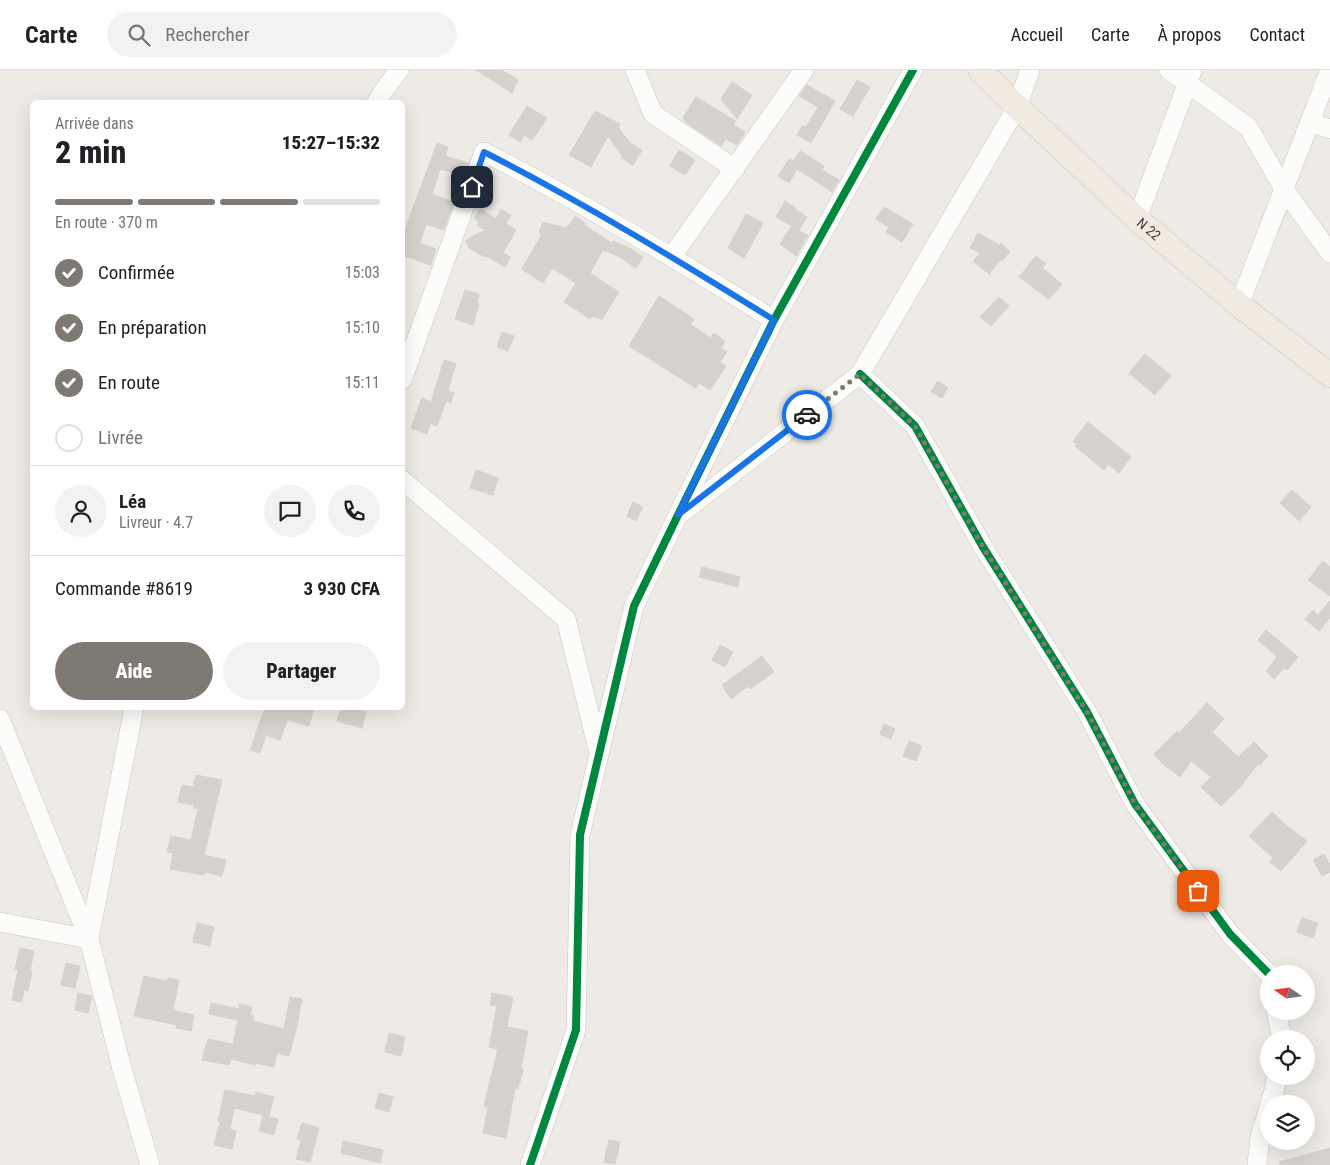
<!DOCTYPE html>
<html lang="fr">
<meta charset="utf-8">
<style>
body{margin:0;font-family:"Roboto Condensed",sans-serif;background:#f2f2f2;color:#202124;height:100vh;display:flex;flex-direction:column;font-size:19px;white-space:nowrap}
*{box-sizing:border-box;margin:0}
p{font-size:16px;color:#757577}
.icon{flex:none;width:28px;height:28px;fill:none;stroke:currentColor;stroke-width:2;stroke-linecap:round;stroke-linejoin:round}
.map{position:relative;flex:1;overflow:hidden}
.details{position:absolute;left:30px;top:30px;width:375px;height:610px;display:flex;flex-direction:column;background:#fff;border-radius:8px;box-shadow:0 5px 20px #0002}
.details>*{flex:none}
.needle{width:32px;rotate:283deg}
.buttons{position:absolute;left:1260px;top:895px;display:grid;gap:10px}
.buttons a{display:grid;place-items:center;width:55px;height:55px;border-radius:50%;background:#fff;box-shadow:0 5px 20px #0002;font-size:25px}
.pin{position:absolute;display:grid;place-items:center;width:42px;height:42px;color:#fff;margin:-21px;border-radius:10px;box-shadow:0 2px 8px #0006}
.courier{position:absolute;display:grid;place-items:center;width:50px;height:50px;margin:-25px;border:4px solid #1a73e8;border-radius:50%;background:#fff;color:#222;box-shadow:0 1px 6px #0007}
.summary em{font-style:normal;font-weight:800}
.summary div{display:flex;flex-direction:column-reverse}
.summary{display:flex;align-items:center;justify-content:space-between;height:85px;padding:0 25px}
h1{font-size:32px;font-weight:800;line-height:38px}
.bar{display:grid;grid-template-columns:repeat(4,1fr);gap:8px 5px;align-content:center;height:60px;padding:0 25px}
.bar i{height:6px;border-radius:4px;background:#e0e0e0}
.bar .on{background:#7e7972}
.bar p{grid-column:span 4}
.line{display:flex;align-items:center;gap:12px;padding:0 25px;border-top:1px solid #e0e0e0}
.line div{flex:1}
.round{display:grid;place-items:center;flex:none;width:52px;height:52px;border-radius:26px;background:#f2f2f2}
ol{padding:0 25px;list-style:none}
li{display:flex;align-items:center;gap:15px;height:55px}
li p{margin-inline-start:auto}
li .icon{padding:5px;border-radius:50%;background:#7e7972;color:#fff;stroke-width:4}
li:last-child{color:#757577}
li i{width:28px;height:28px;border:2px solid #e0e0e0;border-radius:50%}
.action{display:flex;gap:10px;margin-top:auto;padding:10px 25px}
.action a{flex:1;height:58px;border-radius:30px;background:#7e7972;color:#fff;font-size:20px;font-weight:800;line-height:58px;text-align:center}
.action a+a{background:#f2f2f2;color:#202124}
header{display:flex;align-items:center;gap:30px;box-sizing:border-box;height:70px;padding:0 25px;background:#fff;border-bottom:1px solid #e0e0e0}
header strong{font-size:24px}
nav{display:flex;gap:28px;margin-inline-start:auto;font-size:18px}
.search{width:350px;height:45px;background:#f2f2f2;display:flex;align-items:center;gap:12px;box-sizing:border-box;padding:0 18px;border-radius:28px;color:#757577;font-size:19px}
.map>svg:first-child{display:block}
.building{fill:#d6d2cd;stroke:#d6d2cc}
.lines{fill:none;stroke-linecap:round;stroke-linejoin:round}
.minor-casing{stroke:#cac7c2;stroke-width:20}
.major-casing{stroke:#d0c6b3;stroke-width:25}
.minor{stroke:#fcfcfb;stroke-width:19}
.major{stroke:#f0eae1;stroke-width:24}
.cycleway-casing{stroke:#fff;stroke-width:11}
.cycleway{stroke:#00873e;stroke-width:8}
.done{stroke:#7e7972;stroke-width:5;stroke-dasharray:0 9}
.route{stroke:#1a73e8;stroke-width:6}
.labels{text-anchor:middle;stroke-width:4.5;stroke-linejoin:round;paint-order:stroke}
.street-label{font-size:14px;fill:#423b33;stroke:#fff}
</style>
<header>
<strong>Carte</strong>
<div class="search"><svg class="icon" aria-label="search" viewBox="0 0 24 24"><circle cx="10" cy="10" r="6"/><path d="M15 15l6 6"/></svg>Rechercher</div>
<nav><a>Accueil</a><a>Carte</a><a>À propos</a><a>Contact</a></nav>
</header>
<div class="map">
<svg width="1330" height="1095" viewBox="0 0 1330 1095">
<rect width="100%" height="100%" fill="#eeebe6"/>
<!-- building -->
<g class="building">
<path d="M476 0H501L518 10 512 23Z"/>
<path d="M857 10 870 17 853 46 840 39Z"/>
<path d="M732 12 752 25 737 49 721 29Z"/>
<path d="M807 15 835 31 811 73 797 65 802 56 806 57 818 37 799 26Z"/>
<path d="M696 27 736 51 733 55 745 62 737 75 726 69 721 76 688 54 683 48Z"/>
<path d="M527 36 547 48 532 70 524 65 520 72 509 65Z"/>
<path d="M595 41 620 54 618 57 630 73 642 80 633 95 621 88 622 86 608 66 591 97 569 85Z"/>
<path d="M437 73 448 77 445 86 468 93 464 105 440 99 432 124 454 132 444 160 426 154 420 173 436 179 431 195 402 185V156L406 157Z"/>
<path d="M679 80 695 90 685 105 670 96Z"/>
<path d="M800 81 824 96 822 100 839 110 832 122 797 99 789 113 778 106 789 89 793 91Z"/>
<path d="M785 131 796 138 795 139 807 147 799 160 776 147Z"/>
<path d="M884 137 913 154 902 172 886 162 889 157 876 149Z"/>
<path d="M480 139 496 149 501 139 511 145 506 154 516 160 503 183 510 187 505 197 486 186 485 187 469 178 466 170 485 160 477 155 479 152 474 148Z"/>
<path d="M746 144 763 153 744 188 728 178Z"/>
<path d="M575 146 585 153 584 155 612 173 613 171 631 179 643 187 636 198 620 187 603 180 590 203 619 222 602 249 592 246 590 249 564 232 576 213 552 198 543 213 522 199 542 164 539 163 543 152 566 158 568 155 569 156Z"/>
<path d="M791 157 808 165 796 186 780 174Z"/>
<path d="M978 163 999 175 1001 173 1010 182 1002 191 1001 189 989 204 973 191 980 183 970 178Z"/>
<path d="M1036 186 1046 194 1042 198 1062 214 1049 229 1019 207Z"/>
<path d="M465 220 479 224 477 233 479 234 473 255 455 249Z"/>
<path d="M659 226 694 249 691 255 711 268 714 263 725 271 721 278 727 282 720 292 726 296 710 320 699 313 696 318 629 276Z"/>
<path d="M999 227 1009 236 991 256 980 247Z"/>
<path d="M502 262 514 266 508 281 497 277Z"/>
<path d="M1145 284 1171 306 1155 325 1129 303Z"/>
<path d="M444 290 456 294 448 320 454 323 451 333 446 331 437 356 430 353 427 364 411 358 422 328 431 332Z"/>
<path d="M938 311 948 318 942 328 931 322Z"/>
<path d="M1088 352 1131 387 1119 403 1108 394 1104 400 1075 376 1077 374 1073 371Z"/>
<path d="M476 400 498 408 493 425 470 418Z"/>
<path d="M1292 420 1311 437 1299 451 1280 433Z"/>
<path d="M633 432 643 437 636 451 627 446Z"/>
<path d="M1323 491 1330 497V526L1308 510Z"/>
<path d="M702 497 740 507 738 517 699 507Z"/>
<path d="M1330 531V548L1319 561 1305 549 1313 540 1318 545Z"/>
<path d="M1266 560 1298 587 1287 600 1284 598 1274 609 1266 601 1277 587 1258 570Z"/>
<path d="M720 575 733 582 725 597 712 590Z"/>
<path d="M762 586 774 602 750 619 748 616 731 629 722 615Z"/>
<path d="M1207 633 1224 649 1212 662 1238 687 1254 672 1268 686 1260 695 1258 694 1240 717 1221 736 1201 717 1211 707 1191 691 1180 707 1163 694 1154 684 1177 661 1179 663Z"/>
<path d="M265 638H314L309 656 289 650 287 651 280 670 266 665 260 683 250 680Z"/>
<path d="M341 638H355L354 639 366 642 362 658 337 651Z"/>
<path d="M884 654 895 659 891 669 880 664Z"/>
<path d="M909 671 922 676 916 691 903 686Z"/>
<path d="M196 705 222 710 204 785 226 790 222 806 205 802 204 805 170 799 173 783 167 782 171 766 191 770 198 739 193 738 194 735 178 732 182 715 193 717Z"/>
<path d="M1272 742 1287 756 1307 771 1281 801 1270 792 1273 788 1249 766Z"/>
<path d="M1324 784 1330 795V802L1322 806 1313 790Z"/>
<path d="M1302 848 1318 853 1313 868 1297 862Z"/>
<path d="M197 853 214 857 210 876 193 872Z"/>
<path d="M20 878 34 881 30 901H32L28 921 24 920 22 932 12 930 18 900 15 899Z"/>
<path d="M66 893 80 896 75 918 61 915Z"/>
<path d="M144 906 167 911 168 908 179 910 173 939H175V941L194 945 191 961 176 958 177 955 134 946Z"/>
<path d="M78 923 92 926 88 943 75 940Z"/>
<path d="M492 923 513 927 507 957 528 961 521 999 523 1000 518 1019 515 1018 506 1068 483 1063 488 1037 484 1036 498 979 489 977 497 936 490 935Z"/>
<path d="M290 927 302 929 297 956 289 986 277 983 274 997 255 993V995L231 989 229 995 202 990 208 969 233 974 238 950 209 944 211 933 239 939 240 934 252 937 250 945 254 946 253 951 284 959Z"/>
<path d="M389 963 405 967 401 986 385 982Z"/>
<path d="M225 1020 255 1026 256 1022 274 1027 269 1047 278 1049 274 1065 259 1061 263 1045 234 1038 230 1059 236 1061 232 1079 214 1075 220 1052 218 1051Z"/>
<path d="M379 1023 393 1027 389 1042 375 1038Z"/>
<path d="M302 1053 319 1058 310 1092 296 1089 301 1070 297 1069Z"/>
<path d="M609 1070 620 1072 615 1094 604 1092Z"/>
<path d="M343 1071 383 1080 380 1093 341 1083Z"/>
<path d="M1330 1078V1095H1280L1279 1092Z"/>
</g>
<g class="lines">
<!-- minor casing -->
<g class="minor-casing">
<g id="minor">
<path d="M635 0 653 44 735 99"/>
<path d="M1169 0 1248 57 1284 119 1330 183"/>
<path d="M377 32 382 23 399 0"/>
<path d="M1310 52 1330 59"/>
<path d="M1137 149 1192 1"/>
<path d="M672 186 804 0"/>
<path d="M1239 235 1330 0"/>
<path d="M860 304 915 356 983 477 1087 642 1135 734 1230 864 1269 904"/>
<path d="M402 310 484 82C584 133 679 191 774 250"/>
<path d="M402 410 566 549 598 679"/>
<path d="M683 442 860 304 1017 37 1030 0"/>
<path d="M0 649 89 869 121 995 150 1095"/>
<path d="M0 852 89 869 134 638"/>
<path d="M1276 941 1281 963 1280 969"/>
<path d="M1270 1034 1275 1017 1276 1006"/>
<path d="M530 1095 576 960 580 765 634 536 678 445 774 250 913 0"/>
<path d="M1257 1095 1260 1067 1269 1038"/>
</g>
</g>
<!-- major casing -->
<g class="major-casing">
<g id="major">
<path id="s1" d="M980 0 1009 29 1137 149 1239 235 1330 305"/>
</g>
</g>
<!-- minor -->
<use href="#minor" class="minor"/>
<!-- major -->
<use href="#major" class="major"/>
<!-- cycleway casing -->
<g class="cycleway-casing">
<g id="cycleway">
<path d="M860 304 915 356 983 477 1087 642 1135 734 1230 864 1269 904"/>
<path d="M530 1095 576 960 580 765 634 536 678 445 774 250 913 0"/>
</g>
</g>
<!-- cycleway -->
<use href="#cycleway" class="cycleway"/>
</g>
<g class="lines">
<!-- done -->
<path class="done" d="M807 345 860 304 915 356 983 477 1087 642 1135 734 1198 821"/>
<!-- route -->
<path class="route" d="M472 117 484 82C584 133 679 191 774 250L678 445 807 345"/>
</g>
<g class="labels">
<!-- street labels -->
<g class="street-label">
<text dy="5" stroke="none"><textPath href="#s1" startOffset="232">N 22</textPath></text>
</g>
</g>
</svg>
<div class="buttons">
<a><svg class="needle" viewBox="-14 -14 28 28"><path d="M0-13l5 13h-10z" fill="#e53935"/><path d="M0 13l5-13h-10z" fill="#757577"/></svg></a>
<a><svg class="icon" aria-label="locate" viewBox="0 0 24 24"><circle cx="12" cy="12" r="6"/><path d="M12 2v4M12 18v4M2 12h4M18 12h4"/></svg></a>
<a><svg class="icon" aria-label="layers" viewBox="0 0 24 24"><path d="M12 4l9 5-9 5-9-5zM3 14l9 5 9-5"/></svg></a>
</div>
<div class="pin" style="left:1198px;top:821px;background:#ea580c"><svg class="icon" aria-label="bag" viewBox="0 0 24 24"><path d="M5 8h14l-1 12H6zM9 8a3 3 0 0 1 6 0"/></svg></div>
<div class="pin" style="left:472px;top:117px;background:#1f2937"><svg class="icon" aria-label="home" viewBox="0 0 24 24"><path d="M3 11l9-7 9 7M6 9v11h12V9"/></svg></div>
<div class="courier" style="left:807px;top:345px"><svg class="icon" aria-label="car" viewBox="0 0 24 24"><path d="M5 17H2v-5l4-1 3-4h7l3 4 3 1v5h-3M9 17h6M6 11h13"/><circle cx="7" cy="17" r="2"/><circle cx="17" cy="17" r="2"/></svg></div>
<section class="details">
<div class="summary"><div><h1>2 min</h1><p>Arrivée dans</p></div><em>15:27–15:32</em></div>
<div class="bar"><i class="on"></i><i class="on"></i><i class="on"></i><i></i><p>En route · 370 m</p></div>
<ol>
<li><svg class="icon" aria-label="check" viewBox="0 0 24 24"><path d="M5 12l5 5 9-10"/></svg>Confirmée<p>15:03</p></li>
<li><svg class="icon" aria-label="check" viewBox="0 0 24 24"><path d="M5 12l5 5 9-10"/></svg>En préparation<p>15:10</p></li>
<li><svg class="icon" aria-label="check" viewBox="0 0 24 24"><path d="M5 12l5 5 9-10"/></svg>En route<p>15:11</p></li>
<li><i></i>Livrée</li>
</ol>
<div class="line" style="height:90px"><a class="round"><svg class="icon" aria-label="person" viewBox="0 0 24 24"><circle cx="12" cy="8" r="4"/><path d="M4 21q1-7 8-7t8 7"/></svg></a><div><b>Léa</b><p>Livreur · 4.7</p></div><a class="round"><svg class="icon" aria-label="chat" viewBox="0 0 24 24"><path d="M4 5h16v11H9l-5 4z"/></svg></a><a class="round"><svg class="icon" aria-label="phone" viewBox="0 0 24 24"><path d="M5 4h4l2 5-3 2q2 4 5 5l2-3 5 2v4C11 20 4 13 5 4z"/></svg></a></div>
<div class="line" style="height:65px"><div>Commande #8619</div><b>3 930 CFA</b></div>
<div class="action"><a>Aide</a><a>Partager</a></div>
</section>
</div>
